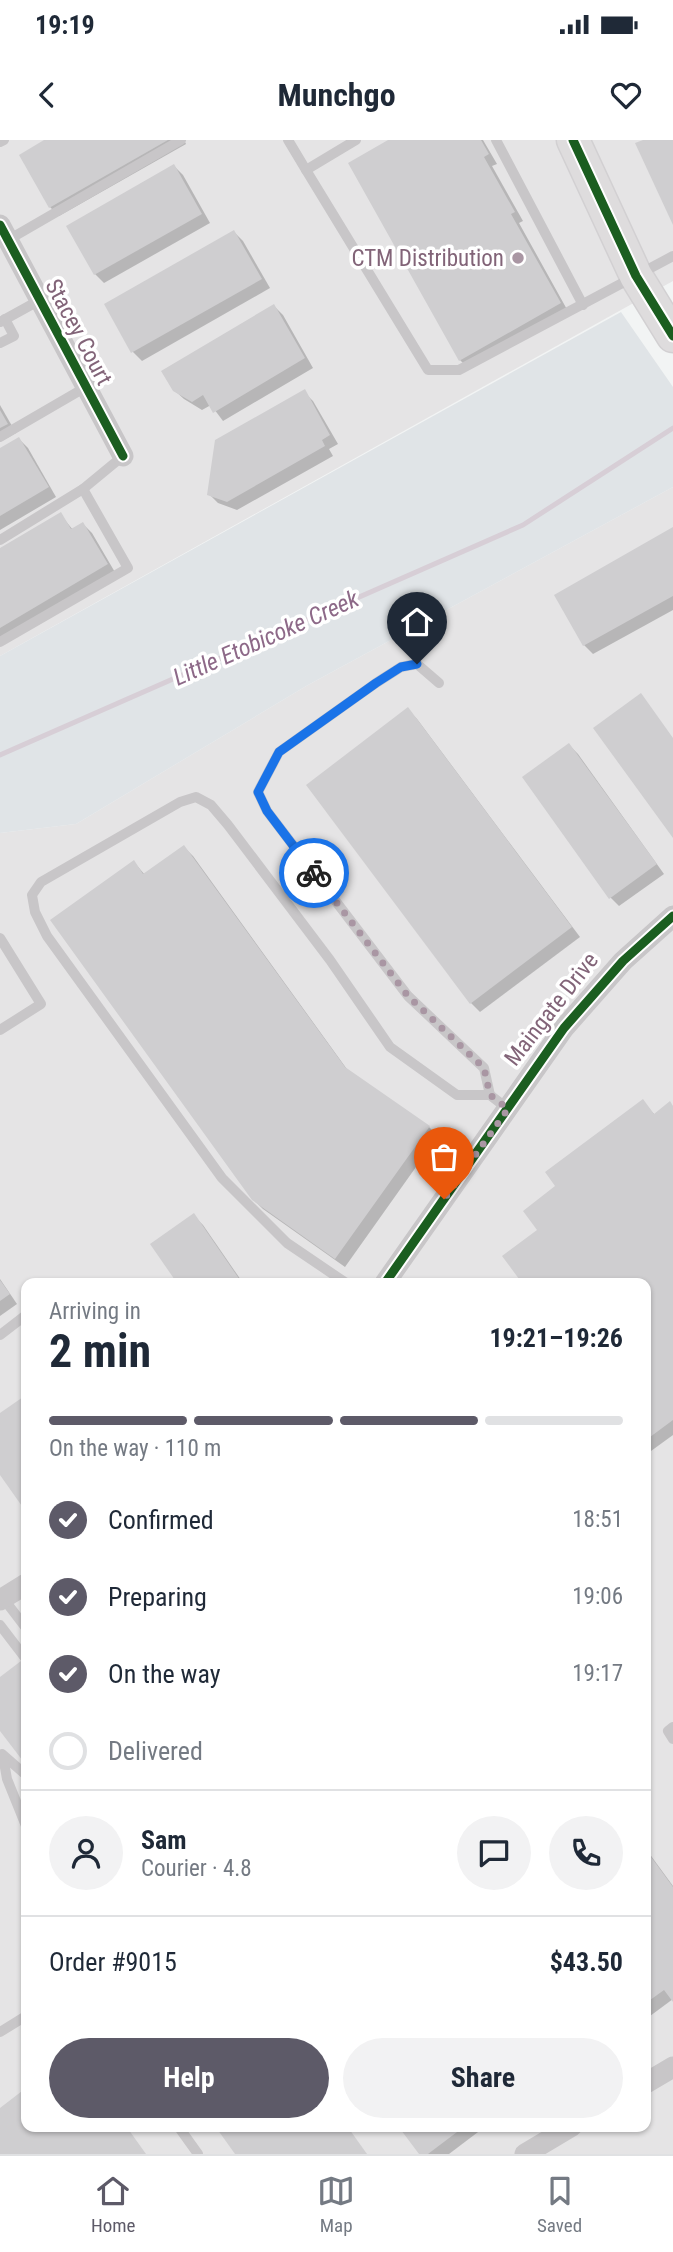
<!DOCTYPE html>
<meta charset="utf-8">
<style>
body{margin:0;font-family:"Roboto Condensed",sans-serif;background:#f2f2f3;color:#1f2937;height:100vh;display:flex;flex-direction:column;font-size:26px;white-space:nowrap}
*{box-sizing:border-box;margin:0}
p{font-size:23px;color:#747a83}
.icon{flex:none;width:38px;height:38px;fill:none;stroke:currentColor;stroke-width:2;stroke-linecap:round;stroke-linejoin:round}
.map{position:relative;flex:1;overflow:hidden}
.side{position:absolute;left:21px;top:1138px;width:630px;height:854px;display:flex;flex-direction:column;background:#fff;border-radius:14px;box-shadow:0 2px 5px #0004}
.side>*{flex:none}
.pin{position:absolute;display:grid;place-items:center;width:60px;height:60px;color:#fff;margin:-72px -30px;border-radius:50% 50% 50% 0;rotate:-45deg;box-shadow:0 0 7px #0007}
.pin .icon{rotate:45deg}
.courier{position:absolute;display:grid;place-items:center;width:70px;height:70px;margin:-35px;border:5px solid #1a73e8;border-radius:50%;background:#fff;color:#222;box-shadow:0 2px 9px #0007}
.overview em{font-style:normal;font-weight:700}
.overview div{display:flex;flex-direction:column-reverse}
.overview{display:flex;align-items:center;justify-content:space-between;height:119px;padding:0 28px}
h1{font-size:46px;font-weight:700;line-height:52px}
.bar{display:grid;grid-template-columns:repeat(4,1fr);gap:10px 7px;align-content:center;height:84px;padding:0 28px}
.bar i{height:9px;border-radius:5px;background:#e0e1e3}
.bar .selected{background:#5d5a68}
.bar p{grid-column:span 4}
.line{display:flex;align-items:center;gap:18px;padding:0 28px;border-top:2px solid #e0e1e3}
.line div{flex:1}
.round{display:grid;place-items:center;flex:none;width:74px;height:74px;border-radius:37px;background:#f2f2f3}
ol{padding:0 28px;list-style:none}
li{display:flex;align-items:center;gap:21px;height:77px}
li p{margin-inline-start:auto}
li .icon{padding:7px;border-radius:50%;background:#5d5a68;color:#fff;stroke-width:4}
li:last-child{color:#747a83}
li i{width:38px;height:38px;border:4px solid #e0e1e3;border-radius:50%}
.action{display:flex;gap:14px;margin-top:auto;padding:14px 28px}
.action a{flex:1;height:80px;border-radius:42px;background:#5d5a68;color:#fff;font-size:28px;font-weight:700;line-height:80px;text-align:center}
.action a+a{background:#f2f2f3;color:#1f2937}
.status{display:flex;justify-content:space-between;align-items:center;height:49px;padding:0 35px;background:#fff;direction:ltr}
.status svg{height:19px;fill:currentColor}
header{display:flex;justify-content:space-between;align-items:center;height:91px;padding:0 28px;background:#fff;font-size:32px;font-weight:700}
.tabs{display:flex;justify-content:space-around;align-items:center;height:98px;border-top:2px solid #e0e1e3;background:#fff;font-size:19px;color:#747a83}
.tabs a{display:grid;justify-items:center;gap:4px}
.tabs .selected{color:#5d5a68}
.map>svg:first-child{display:block}
.built{fill:#e5e4e5;fill-rule:evenodd}
.green{fill:#e0e4e7}
.shadow{fill:#0003}
.lines{fill:none;stroke-linecap:round;stroke-linejoin:round}
.stream{stroke:#d7ced6;stroke-width:5}
.building{fill:#cfced0}
.secondary-casing{stroke:#d2d0d2;stroke-width:35}
.lane{stroke:#c8c6c8;stroke-width:10}
.street{stroke:#c8c6c8;stroke-width:21}
.secondary{stroke:#dedcdd;stroke-width:32}
.cycleway-casing{stroke:#fff;stroke-width:13}
.cycleway{stroke:#1b5e20;stroke-width:9}
.done{stroke:#a996a3;stroke-width:7;stroke-dasharray:0 12.6}
.route{stroke:#1a73e8;stroke-width:9}
.poi-dot{fill:#a996a3;stroke:#fff;stroke-width:2.5}
.labels{text-anchor:middle;stroke-width:7;stroke-linejoin:round;paint-order:stroke}
.poi-label{font-size:23px;fill:#826478;stroke:#fff;text-anchor:end}
.street-label{font-size:23px;fill:#826478;stroke:#fff}
.water-label{font-size:24px;font-style:italic;fill:#8d6988;stroke:#fff}
</style>
<div class="status"><b>19:19</b><svg viewBox="0 0 49 12"><path d="M0 12V9h3v3zM5 12V6h3v6zM10 12V3h3v9zM15 12V0h3v12zM26 1h20v11H26zM47 4h2v5h-2z"/></svg></div>
<header><svg class="icon" aria-label="back" viewBox="0 0 24 24"><path d="M15 5l-7 7 7 7"/></svg>Munchgo<svg class="icon" aria-label="heart" viewBox="0 0 24 24"><path d="M12 20l-8-8c-3-5 5-10 8-4 3-6 11-1 8 4z"/></svg></header>
<div class="map">
<svg width="673" height="2014" viewBox="0 0 673 2014">
<rect width="100%" height="100%" fill="#f2f4f4"/>
<!-- built -->
<g class="built">
<path d="M0 0H673V141L0 516Z"/>
<path d="M673 347V2014H0V693L76 684 308 545ZM26 1143H646V1986H26Z"/>
</g>
<!-- green -->
<path class="green" d="M621 172 673 247V347L308 545 76 684 0 693V516Z"/>
<!-- shadow -->
<g class="shadow">
<path d="M48 0H184L186 4 59 76 50 67Z"/>
<path d="M392 0H483L497 24 492 26 523 81 519 83 569 173 469 229 460 220Z"/>
<path d="M174 26 183 35 210 83 104 143 95 134 68 87Z"/>
<path d="M234 92 243 101 270 148 142 221 133 212 106 165Z"/>
<path d="M274 166 283 175 313 228 223 281 211 265 202 270 184 259 174 250Z"/>
<path d="M304 252 313 261 338 304 329 309 333 316 237 370 218 363 209 354Z"/>
<path d="M0 265 16 293 0 302Z"/>
<path d="M19 299 28 308 56 357 0 390V310Z"/>
<path d="M60 374 73 390 83 384 92 393 116 434 0 502V410Z"/>
<path d="M673 389V470L593 514 584 505 556 455Z"/>
<path d="M408 570 417 579 580 797 480 872 471 863 308 645Z"/>
<path d="M569 605 578 614 664 734 619 766 610 757Z"/>
<path d="M184 707 193 716 349 932 429 987 438 996 345 1127 263 1069 253 1059 134 722 145 735Z"/>
<path d="M643 962 655 975 673 967V1295L651 1311 646 1306V1143L539 1090 558 1047Z"/>
<path d="M194 1076 203 1085 243 1143H179Z"/>
<path d="M0 1139 17 1164 0 1176Z"/>
<path d="M26 1257V1369L0 1332V1275Z"/>
<path d="M646 1709 673 1746V1859L646 1879Z"/>
<path d="M400 1986H486L449 2014H421Z"/>
</g>
<g class="lines">
<!-- stream -->
<path class="stream" d="M0 615 523 385 673 288"/>
</g>
<!-- building -->
<g class="building">
<path d="M44 0H168L49 68 19 15Z"/>
<path d="M388 0H481L489 14 484 17 515 72 511 74 561 163 459 221 348 23Z"/>
<path d="M643 0H673V85L635 3Z"/>
<path d="M174 24 202 74 94 135 66 86Z"/>
<path d="M234 90 262 139 131 213 104 164Z"/>
<path d="M274 164 305 218 213 273 203 255 192 262 173 251 161 231Z"/>
<path d="M305 249 330 295 322 300 325 306 227 362 207 355 215 300Z"/>
<path d="M0 270 8 284 0 288Z"/>
<path d="M19 297 49 347 0 376V308Z"/>
<path d="M61 372 71 389 83 382 108 424 0 488V408Z"/>
<path d="M673 387V456L583 506 554 455Z"/>
<path d="M641 553 673 598V698L593 588Z"/>
<path d="M408 567 572 787 470 864 306 645Z"/>
<path d="M569 603 657 724 609 759 522 637Z"/>
<path d="M184 705 345 927 430 986 335 1119 252 1060 50 780 134 720 143 734Z"/>
<path d="M643 959 654 974 670 961 673 966V1280L646 1300V1143H522L502 1116 537 1090 523 1071 555 1046 545 1032Z"/>
<path d="M194 1073 242 1143H177L150 1104Z"/>
<path d="M0 1140 10 1154 0 1161Z"/>
<path d="M26 1255V1368L24 1369 0 1335V1273Z"/>
<path d="M21 1521 26 1528V1625L0 1591V1537Z"/>
<path d="M646 1710 673 1747V1862L664 1850 646 1863Z"/>
<path d="M26 1948V1986H126L146 2014H0V1968Z"/>
<path d="M215 1986H347L367 2014H235Z"/>
<path d="M398 1986H465L428 2014H419Z"/>
</g>
<g class="lines">
<!-- secondary casing -->
<g class="secondary-casing">
<path id="secondary" d="M573 0 636 136 673 196"/>
</g>
<!-- lane -->
<g class="lane">
<path d="M288 0 306 30 356 0"/>
<path d="M496 0 583 165"/>
<path d="M0 2 4 0"/>
<path d="M306 30 428 230H459L673 116"/>
<path d="M8 100 181 0"/>
<path d="M0 182 40 160"/>
<path d="M0 203 14 196 5 179"/>
<path d="M0 297 86 247"/>
<path d="M0 400 83 349 123 316"/>
<path d="M0 502 128 428 83 349"/>
<path d="M439 543 417 524 401 527 376 543 279 612 258 652 267 671 408 856 484 928 490 955 508 969"/>
<path d="M0 798 41 864 0 890"/>
<path d="M346 1143 287 1103 222 1038 47 796 35 772 32 755 41 742 180 662 196 657 211 665 228 685 330 820 390 907 457 955H490"/>
<path d="M0 1195 26 1175"/>
<path d="M3 1458 26 1488"/>
<path d="M0 1485 26 1519"/>
<path d="M673 1587 668 1591 673 1599"/>
<path d="M2 1614 26 1635"/>
<path d="M3 1616 7 1639 26 1686"/>
<path d="M0 1892 26 1876"/>
<path d="M178 1986 198 2014"/>
</g>
<!-- street -->
<g class="street">
<path d="M0 85 123 316"/>
<path d="M385 1143 564 888 623 821 673 776"/>
<path d="M0 1460 26 1444"/>
<path d="M646 1943 673 1927"/>
<path d="M525 2014 572 1986"/>
</g>
<!-- secondary -->
<use href="#secondary" class="secondary"/>
<!-- cycleway casing -->
<g class="cycleway-casing">
<g id="cycleway">
<path d="M573 0 636 136 673 196"/>
<path d="M0 85 123 316"/>
<path d="M385 1143 564 888 623 821 673 776"/>
</g>
</g>
<!-- cycleway -->
<use href="#cycleway" class="cycleway"/>
</g>
<g class="lines">
<!-- done -->
<path class="done" d="M314 733 408 856 484 928 490 955 508 969 444 1059"/>
<!-- route -->
<path class="route" d="M314 733 267 671 258 652 279 612 376 543 401 527 417 524"/>
</g>
<!-- markers -->
<circle class="poi-dot" cx="518" cy="118" r="7"/>
<g class="labels">
<!-- poi labels -->
<g class="poi-label">
<text x="504" y="126">CTM Distribution</text>
</g>
<!-- street labels -->
<g class="street-label">
<text transform="translate(79 192) rotate(62)" y="8">Stacey Court</text>
<text transform="translate(551 869) rotate(-52)" y="8">Maingate Drive</text>
</g>
<!-- water labels -->
<g class="water-label">
<text transform="translate(266 498) rotate(-24)" y="8">Little Etobicoke Creek</text>
</g>
</g>
</svg>
<div class="pin" style="left:444px;top:1059px;background:#ea580c"><svg class="icon" aria-label="bag" viewBox="0 0 24 24"><path d="M5 8h14l-1 12H6zM9 8a3 3 0 0 1 6 0"/></svg></div>
<div class="pin" style="left:417px;top:524px;background:#1f2937"><svg class="icon" aria-label="home" viewBox="0 0 24 24"><path d="M3 11l9-7 9 7M6 9v11h12V9"/></svg></div>
<div class="courier" style="left:314px;top:733px"><svg class="icon" aria-label="bike" viewBox="0 0 24 24"><circle cx="6" cy="16" r="4"/><circle cx="18" cy="16" r="4"/><path d="M6 16l4-8h5l3 8M10 8l3 8H6M13 5h3"/></svg></div>
<section class="side">
<div class="overview"><div><h1>2 min</h1><p>Arriving in</p></div><em>19:21–19:26</em></div>
<div class="bar"><i class="selected"></i><i class="selected"></i><i class="selected"></i><i></i><p>On the way · 110 m</p></div>
<ol>
<li><svg class="icon" aria-label="check" viewBox="0 0 24 24"><path d="M5 12l5 5 9-10"/></svg>Confirmed<p>18:51</p></li>
<li><svg class="icon" aria-label="check" viewBox="0 0 24 24"><path d="M5 12l5 5 9-10"/></svg>Preparing<p>19:06</p></li>
<li><svg class="icon" aria-label="check" viewBox="0 0 24 24"><path d="M5 12l5 5 9-10"/></svg>On the way<p>19:17</p></li>
<li><i></i>Delivered</li>
</ol>
<div class="line" style="height:126px"><a class="round"><svg class="icon" aria-label="person" viewBox="0 0 24 24"><circle cx="12" cy="8" r="4"/><path d="M4 21q1-7 8-7t8 7"/></svg></a><div><b>Sam</b><p>Courier · 4.8</p></div><a class="round"><svg class="icon" aria-label="chat" viewBox="0 0 24 24"><path d="M4 5h16v11H9l-5 4z"/></svg></a><a class="round"><svg class="icon" aria-label="phone" viewBox="0 0 24 24"><path d="M5 4h4l2 5-3 2q2 4 5 5l2-3 5 2v4C11 20 4 13 5 4z"/></svg></a></div>
<div class="line" style="height:91px"><div>Order #9015</div><b>$43.50</b></div>
<div class="action"><a>Help</a><a>Share</a></div>
</section>
</div>
<nav class="tabs">
<a class="selected"><svg class="icon" aria-label="home" viewBox="0 0 24 24"><path d="M3 11l9-7 9 7M6 9v11h12V9"/></svg>Home</a>
<a><svg class="icon" aria-label="map" viewBox="0 0 24 24"><path d="M3 6l6-2 6 2 6-2v14l-6 2-6-2-6 2zM9 4v14M15 6v14"/></svg>Map</a>
<a><svg class="icon" aria-label="saved" viewBox="0 0 24 24"><path d="M7 4h10v16l-5-4-5 4z"/></svg>Saved</a>
</nav>
